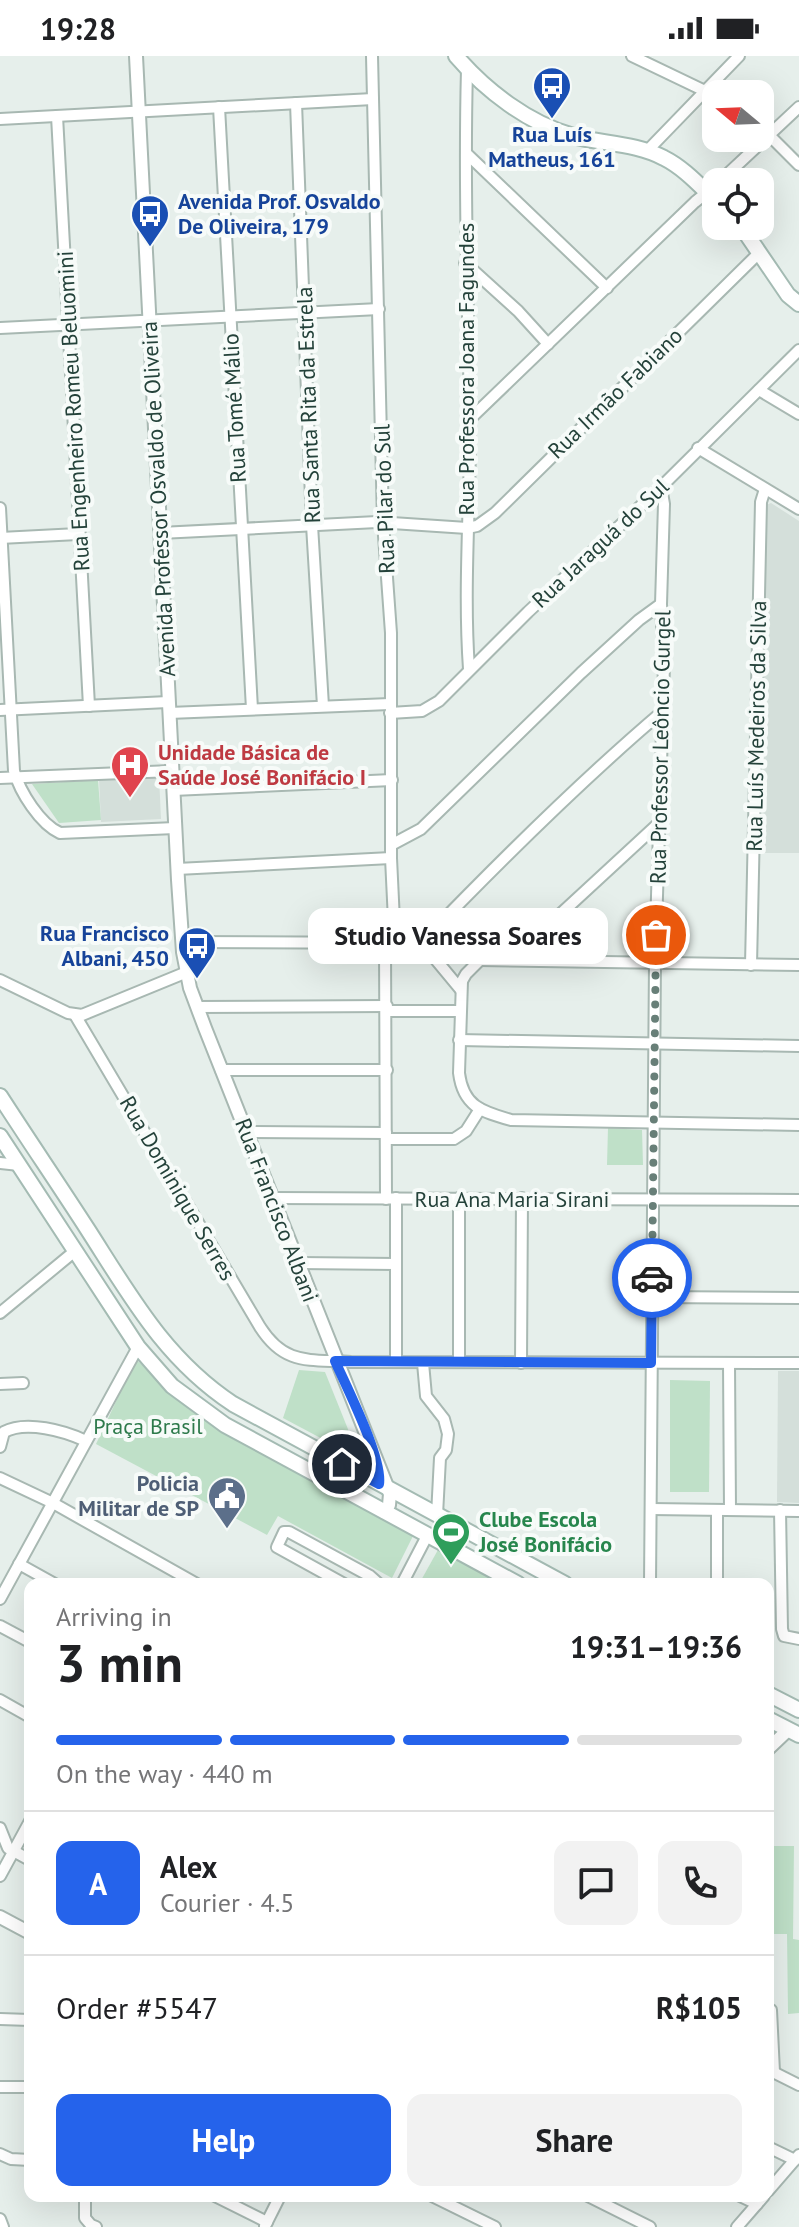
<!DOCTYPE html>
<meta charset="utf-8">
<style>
body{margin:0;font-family:"PT Sans",sans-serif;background:#f2f2f2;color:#202124;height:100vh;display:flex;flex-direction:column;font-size:30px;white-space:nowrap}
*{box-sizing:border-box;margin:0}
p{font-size:26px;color:#757577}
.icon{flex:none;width:44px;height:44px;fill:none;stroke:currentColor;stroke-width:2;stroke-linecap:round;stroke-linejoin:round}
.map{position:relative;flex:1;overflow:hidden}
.details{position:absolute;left:24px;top:1522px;width:750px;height:624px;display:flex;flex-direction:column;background:#fff;border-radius:16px;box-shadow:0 8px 32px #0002}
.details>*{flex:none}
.needle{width:52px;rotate:289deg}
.tools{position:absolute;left:702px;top:24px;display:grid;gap:16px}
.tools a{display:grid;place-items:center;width:72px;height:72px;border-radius:16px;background:#fff;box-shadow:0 8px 32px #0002;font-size:40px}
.pin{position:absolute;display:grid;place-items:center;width:68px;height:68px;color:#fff;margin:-34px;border:4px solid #fff;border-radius:50%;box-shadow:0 2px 8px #0007}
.courier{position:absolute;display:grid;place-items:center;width:80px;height:80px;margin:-40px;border:6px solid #2563eb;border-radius:50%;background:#fff;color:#222;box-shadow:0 2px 10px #0007}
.bubble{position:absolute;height:56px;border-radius:16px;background:#fff;box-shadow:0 8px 32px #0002;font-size:26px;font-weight:700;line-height:56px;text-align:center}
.head em{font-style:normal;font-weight:700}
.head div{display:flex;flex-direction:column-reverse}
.head{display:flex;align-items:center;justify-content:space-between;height:136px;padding:0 32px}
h1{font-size:52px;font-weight:700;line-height:60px}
.bar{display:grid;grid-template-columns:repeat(4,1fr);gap:12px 8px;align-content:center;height:96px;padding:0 32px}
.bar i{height:10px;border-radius:6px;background:#e0e0e0}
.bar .current{background:#2563eb}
.bar p{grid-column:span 4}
.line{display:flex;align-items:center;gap:20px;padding:0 32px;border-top:2px solid #e0e0e0}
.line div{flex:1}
.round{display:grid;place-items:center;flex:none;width:84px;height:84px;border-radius:16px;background:#f2f2f2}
.button{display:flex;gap:16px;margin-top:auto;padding:16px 32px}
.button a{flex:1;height:92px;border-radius:16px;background:#2563eb;color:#fff;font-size:32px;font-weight:700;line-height:92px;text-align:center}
.button a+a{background:#f2f2f2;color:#202124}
.status{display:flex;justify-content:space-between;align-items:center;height:56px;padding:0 40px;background:#fff;direction:ltr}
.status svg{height:22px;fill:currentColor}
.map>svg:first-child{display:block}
.built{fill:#d4dfda}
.green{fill:#bfe0c8}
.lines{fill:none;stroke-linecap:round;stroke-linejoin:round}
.minor-casing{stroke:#a8b8b2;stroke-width:14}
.tertiary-casing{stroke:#a8b8b2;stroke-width:16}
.secondary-casing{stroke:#a4bbb3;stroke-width:18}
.minor{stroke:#fff;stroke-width:10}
.tertiary{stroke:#fff;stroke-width:12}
.secondary{stroke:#fff;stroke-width:14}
.done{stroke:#687f78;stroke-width:8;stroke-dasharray:0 14.4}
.route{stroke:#2563eb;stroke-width:10}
.labels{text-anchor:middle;stroke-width:8;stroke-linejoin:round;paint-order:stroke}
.transit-label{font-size:22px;font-weight:bold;fill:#164399;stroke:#f7fbf9}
.street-label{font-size:22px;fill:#24423a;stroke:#f7fbf9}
.health-label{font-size:22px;font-weight:bold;fill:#be3a42;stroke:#f7fbf9;text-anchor:start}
.park-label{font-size:22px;fill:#2d7a4b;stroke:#f7fbf9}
.service-label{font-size:22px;font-weight:bold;fill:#4e5e75;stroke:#f7fbf9;text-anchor:end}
.leisure-label{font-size:22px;font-weight:bold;fill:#27864d;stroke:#f7fbf9;text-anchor:start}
</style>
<div class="status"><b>19:28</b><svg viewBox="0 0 49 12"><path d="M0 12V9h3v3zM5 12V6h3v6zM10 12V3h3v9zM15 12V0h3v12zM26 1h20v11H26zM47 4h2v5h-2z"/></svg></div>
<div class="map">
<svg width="799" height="2171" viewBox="0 0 799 2171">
<rect width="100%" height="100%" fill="#e6efeb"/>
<!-- built -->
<g class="built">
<path d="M771 447 799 465V797H761L766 449Z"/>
<path d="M159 720 161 763 101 766 99 723Z"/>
<path d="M778 1315H799V1447L777 1446Z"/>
</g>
<!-- green -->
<g class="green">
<path d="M98 724 101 764 59 767 32 728Z"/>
<path d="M608 1072 642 1074 643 1109H607Z"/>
<path d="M136 1303 165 1333 198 1360 414 1478 392 1522 278 1460 267 1479 96 1388Z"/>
<path d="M299 1314 325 1316 360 1403 283 1362Z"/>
<path d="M670 1324 710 1325 709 1436H670Z"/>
<path d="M439 1492 507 1528H419Z"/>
<path d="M773 1790H794L793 1883 799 1884V1957L788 1958 787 1878H774V1819L768 1818V1803L773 1802Z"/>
</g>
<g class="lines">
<!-- minor casing -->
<g class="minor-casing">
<g id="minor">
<path d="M372 0 383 466 391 577V802L395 886"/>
<path d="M632 0 705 35"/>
<path d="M467 13C464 128 468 243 470 358 471 443 463 528 469 613"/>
<path d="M296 47 312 469 323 650"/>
<path d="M219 51 252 653"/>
<path d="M57 60 89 650"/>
<path d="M0 63 373 43"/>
<path d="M770 80 799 109"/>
<path d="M647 95 739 0"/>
<path d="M466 97 607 232"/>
<path d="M719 126 799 51"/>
<path d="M465 207 518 255 548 288"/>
<path d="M0 272 379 253"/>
<path d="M759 334 799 358"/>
<path d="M470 363 695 146 716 129"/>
<path d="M698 392 799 453"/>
<path d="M0 452 14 715C20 736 40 768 60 777L175 772"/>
<path d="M160 477 377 466 467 472 477 470 495 457 760 196"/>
<path d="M0 482 78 478"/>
<path d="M0 654 168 646"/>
<path d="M169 657 390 648"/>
<path d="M390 657 422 655 439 645 528 556 661 431 799 294"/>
<path d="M0 722 172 715"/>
<path d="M173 734 392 724"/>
<path d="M391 789 421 773 581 617 639 564 661 548"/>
<path d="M177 813 391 802"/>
<path d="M541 877C538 891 540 895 550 905"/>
<path d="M183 886 406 887 427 893 461 934"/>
<path d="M385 887 386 1143"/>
<path d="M419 889C497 808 577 728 663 655"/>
<path d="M427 893 480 904 799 909"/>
<path d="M480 904 466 918 462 925 459 1017C463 1050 482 1056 511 1064L799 1069"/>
<path d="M518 904 542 875 658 768"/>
<path d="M751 909 761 446 765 433"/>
<path d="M0 924 68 957 82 959 187 916"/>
<path d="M197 951 387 950"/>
<path d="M387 955H460"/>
<path d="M75 959 260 1271C285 1310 309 1303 351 1306L799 1307"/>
<path d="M459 984 799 990"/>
<path d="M221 1014H387"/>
<path d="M246 1076 386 1077"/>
<path d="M386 1083H454L466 1075 480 1053"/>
<path d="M0 1107 19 1109"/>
<path d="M272 1142 799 1144"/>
<path d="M298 1207 396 1208"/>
<path d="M652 1241 799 1242"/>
<path d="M0 1257 75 1195"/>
<path d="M396 1306V1142"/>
<path d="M459 1306V1142"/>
<path d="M423 1307 426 1340 444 1363 448 1378 446 1394 440 1402 437 1459"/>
<path d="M521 1307 522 1142"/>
<path d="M729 1307 730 1454"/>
<path d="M0 1328 23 1327"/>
<path d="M0 1391 4 1376C26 1364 65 1375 86 1385"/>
<path d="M0 1422 53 1447 197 1528"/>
<path d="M651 1453 799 1455"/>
<path d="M717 1454V1528"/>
<path d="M780 1454 782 1573 784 1580 799 1583"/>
<path d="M19 1508 55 1528"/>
<path d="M344 1528 277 1491 284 1476H289L370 1520 379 1528"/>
<path d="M402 1528 427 1480"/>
<path d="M650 1528 655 906 664 609 661 548 664 448 661 431"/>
<path d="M0 1543 138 1291"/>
<path d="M0 1570 30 1586"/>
<path d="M0 1644 30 1661"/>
<path d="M0 1772 8 1792 30 1804"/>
<path d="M0 1820 30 1765"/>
<path d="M771 1954 774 2016"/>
<path d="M0 1963 30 1964"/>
<path d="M769 2014 799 2029"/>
<path d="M0 2031H30"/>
<path d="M768 2091 795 2104"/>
<path d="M0 2098 11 2103 30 2104"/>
<path d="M768 2135 799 2099"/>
<path d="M85 2140V2162L91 2169 96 2171"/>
<path d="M215 2140 267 2166"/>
<path d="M432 2140 495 2171"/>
<path d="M588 2140 650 2171"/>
<path d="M740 2140 757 2148"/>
<path d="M0 2163 3 2171"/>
<path d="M265 2170 280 2140"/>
<path d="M737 2171 764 2140"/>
</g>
</g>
<!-- tertiary casing -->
<g class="tertiary-casing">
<g id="tertiary">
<path d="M136 0 178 824 183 896 190 932 205 972 390 1438 389 1449 384 1456"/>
<path d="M768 1693 788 1674"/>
<path d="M0 1861 30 1877"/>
</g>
</g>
<!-- secondary casing -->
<g class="secondary-casing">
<g id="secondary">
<path d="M456 0C486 35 528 67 573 80 603 88 636 87 664 102 684 112 700 130 716 145"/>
<path d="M741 170 788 239 799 248"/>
<path d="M0 1040C29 1085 59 1129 88 1174 131 1241 165 1303 233 1348L565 1528"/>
<path d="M0 1080 138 1291 172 1330 225 1369 518 1528"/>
<path d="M768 1638 799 1654"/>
<path d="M768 1663 799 1679"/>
</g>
</g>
<!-- minor -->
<use href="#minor" class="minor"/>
<!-- tertiary -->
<use href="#tertiary" class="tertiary"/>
<!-- secondary -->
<use href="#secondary" class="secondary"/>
</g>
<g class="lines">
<!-- done -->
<path class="done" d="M652 1222 656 879"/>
<!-- route -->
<path class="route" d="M342 1408 379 1428C383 1403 347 1332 335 1305L651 1307 652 1222"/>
</g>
<!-- icons -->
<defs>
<g id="bus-pin" transform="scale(2)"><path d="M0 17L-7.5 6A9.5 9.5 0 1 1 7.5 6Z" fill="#1a4fb4" stroke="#f7fbf9"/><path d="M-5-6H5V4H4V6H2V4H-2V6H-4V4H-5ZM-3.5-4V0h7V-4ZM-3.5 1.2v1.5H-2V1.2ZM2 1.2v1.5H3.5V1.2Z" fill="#fff"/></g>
<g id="hospital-pin" transform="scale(2)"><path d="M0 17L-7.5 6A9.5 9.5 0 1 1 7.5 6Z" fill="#e0444e" stroke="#f7fbf9"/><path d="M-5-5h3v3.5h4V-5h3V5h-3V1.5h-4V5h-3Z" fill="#fff"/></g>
<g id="civic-pin" transform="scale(2)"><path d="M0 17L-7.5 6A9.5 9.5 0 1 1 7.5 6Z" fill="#5c6f8a" stroke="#f7fbf9"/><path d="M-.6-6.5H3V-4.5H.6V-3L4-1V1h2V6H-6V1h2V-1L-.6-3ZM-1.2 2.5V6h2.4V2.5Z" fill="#fff"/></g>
<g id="stadium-pin" transform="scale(2)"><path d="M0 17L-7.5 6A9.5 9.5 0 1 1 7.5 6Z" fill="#2e9e5b" stroke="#f7fbf9"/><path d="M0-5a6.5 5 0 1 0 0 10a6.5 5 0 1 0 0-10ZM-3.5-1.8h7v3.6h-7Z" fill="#fff"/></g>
</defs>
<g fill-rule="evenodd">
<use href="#bus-pin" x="552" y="30"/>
<use href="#bus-pin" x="150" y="158"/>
<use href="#hospital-pin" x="130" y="709"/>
<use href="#bus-pin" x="197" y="890"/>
<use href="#civic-pin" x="227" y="1440"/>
<use href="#stadium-pin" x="451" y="1476"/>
</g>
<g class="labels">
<!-- transit labels -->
<g class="transit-label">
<text x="552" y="86">Rua Luís<tspan x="552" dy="25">Matheus, 161</tspan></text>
<text x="178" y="153" text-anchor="start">Avenida Prof. Osvaldo<tspan x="178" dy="25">De Oliveira, 179</tspan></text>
<text x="169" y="885" text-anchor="end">Rua Francisco<tspan x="169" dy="25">Albani, 450</tspan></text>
</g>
<!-- street labels -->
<g class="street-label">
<text transform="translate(466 313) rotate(-90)" y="8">Rua Professora Joana Fagundes</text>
<text transform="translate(615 337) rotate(-44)" y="8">Rua Irmão Fabiano</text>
<text transform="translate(308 349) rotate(-92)" y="8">Rua Santa Rita da Estrela</text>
<text transform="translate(234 352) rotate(-93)" y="8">Rua Tomé Málio</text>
<text transform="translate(73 355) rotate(-93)" y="8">Rua Engenheiro Romeu Beluomini</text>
<text transform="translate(158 443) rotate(-93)" y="8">Avenida Professor Osvaldo de Oliveira</text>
<text transform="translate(384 443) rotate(-92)" y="8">Rua Pilar do Sul</text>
<text transform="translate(600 487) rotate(-43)" y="8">Rua Jaraguá do Sul</text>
<text transform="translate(756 670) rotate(-89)" y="8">Rua Luís Medeiros da Silva</text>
<text transform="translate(660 691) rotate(-89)" y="8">Rua Professor Leôncio Gurgel</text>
<text transform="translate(178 1132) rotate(60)" y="8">Rua Dominique Serres</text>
<text x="512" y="1151">Rua Ana Maria Sirani</text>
<text transform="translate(277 1154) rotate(69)" y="8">Rua Francisco Albani</text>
</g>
<!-- health labels -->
<g class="health-label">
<text x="158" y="704">Unidade Básica de<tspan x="158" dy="25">Saúde José Bonifácio I</tspan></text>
</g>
<!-- park labels -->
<g class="park-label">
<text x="148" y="1378">Praça Brasil</text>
</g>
<!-- service labels -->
<g class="service-label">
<text x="199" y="1435">Policia<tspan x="199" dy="25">Militar de SP</tspan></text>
</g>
<!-- leisure labels -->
<g class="leisure-label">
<text x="479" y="1471">Clube Escola<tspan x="479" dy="25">José Bonifácio</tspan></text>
</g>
</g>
</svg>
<div class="tools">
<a><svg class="needle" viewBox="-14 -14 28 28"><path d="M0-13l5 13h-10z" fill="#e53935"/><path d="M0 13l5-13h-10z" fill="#757577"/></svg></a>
<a><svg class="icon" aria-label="locate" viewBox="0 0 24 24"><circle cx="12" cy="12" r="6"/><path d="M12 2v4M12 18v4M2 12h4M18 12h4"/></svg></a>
</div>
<div class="pin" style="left:656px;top:879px;background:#ea580c"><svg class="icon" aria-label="bag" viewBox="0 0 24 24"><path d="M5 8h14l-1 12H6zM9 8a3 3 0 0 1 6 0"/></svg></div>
<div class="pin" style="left:342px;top:1408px;background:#1f2937"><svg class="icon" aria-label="home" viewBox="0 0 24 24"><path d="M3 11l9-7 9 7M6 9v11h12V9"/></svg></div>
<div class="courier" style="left:652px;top:1222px"><svg class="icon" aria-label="car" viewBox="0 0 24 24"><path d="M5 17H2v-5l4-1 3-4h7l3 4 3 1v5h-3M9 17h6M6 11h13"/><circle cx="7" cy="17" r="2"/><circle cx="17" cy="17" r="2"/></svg></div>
<div class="bubble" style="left:308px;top:852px;width:300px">Studio Vanessa Soares</div>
<section class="details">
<div class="head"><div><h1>3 min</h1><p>Arriving in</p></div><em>19:31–19:36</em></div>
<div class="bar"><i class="current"></i><i class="current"></i><i class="current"></i><i></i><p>On the way · 440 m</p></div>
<div class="line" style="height:144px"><b class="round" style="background:#2563eb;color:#fff">A</b><div><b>Alex</b><p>Courier · 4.5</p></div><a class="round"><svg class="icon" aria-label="chat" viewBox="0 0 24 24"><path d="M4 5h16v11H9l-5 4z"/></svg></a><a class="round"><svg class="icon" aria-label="phone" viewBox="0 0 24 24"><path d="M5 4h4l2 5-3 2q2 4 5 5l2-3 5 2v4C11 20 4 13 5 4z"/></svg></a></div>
<div class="line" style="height:104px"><div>Order #5547</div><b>R$105</b></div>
<div class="button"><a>Help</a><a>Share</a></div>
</section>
</div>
